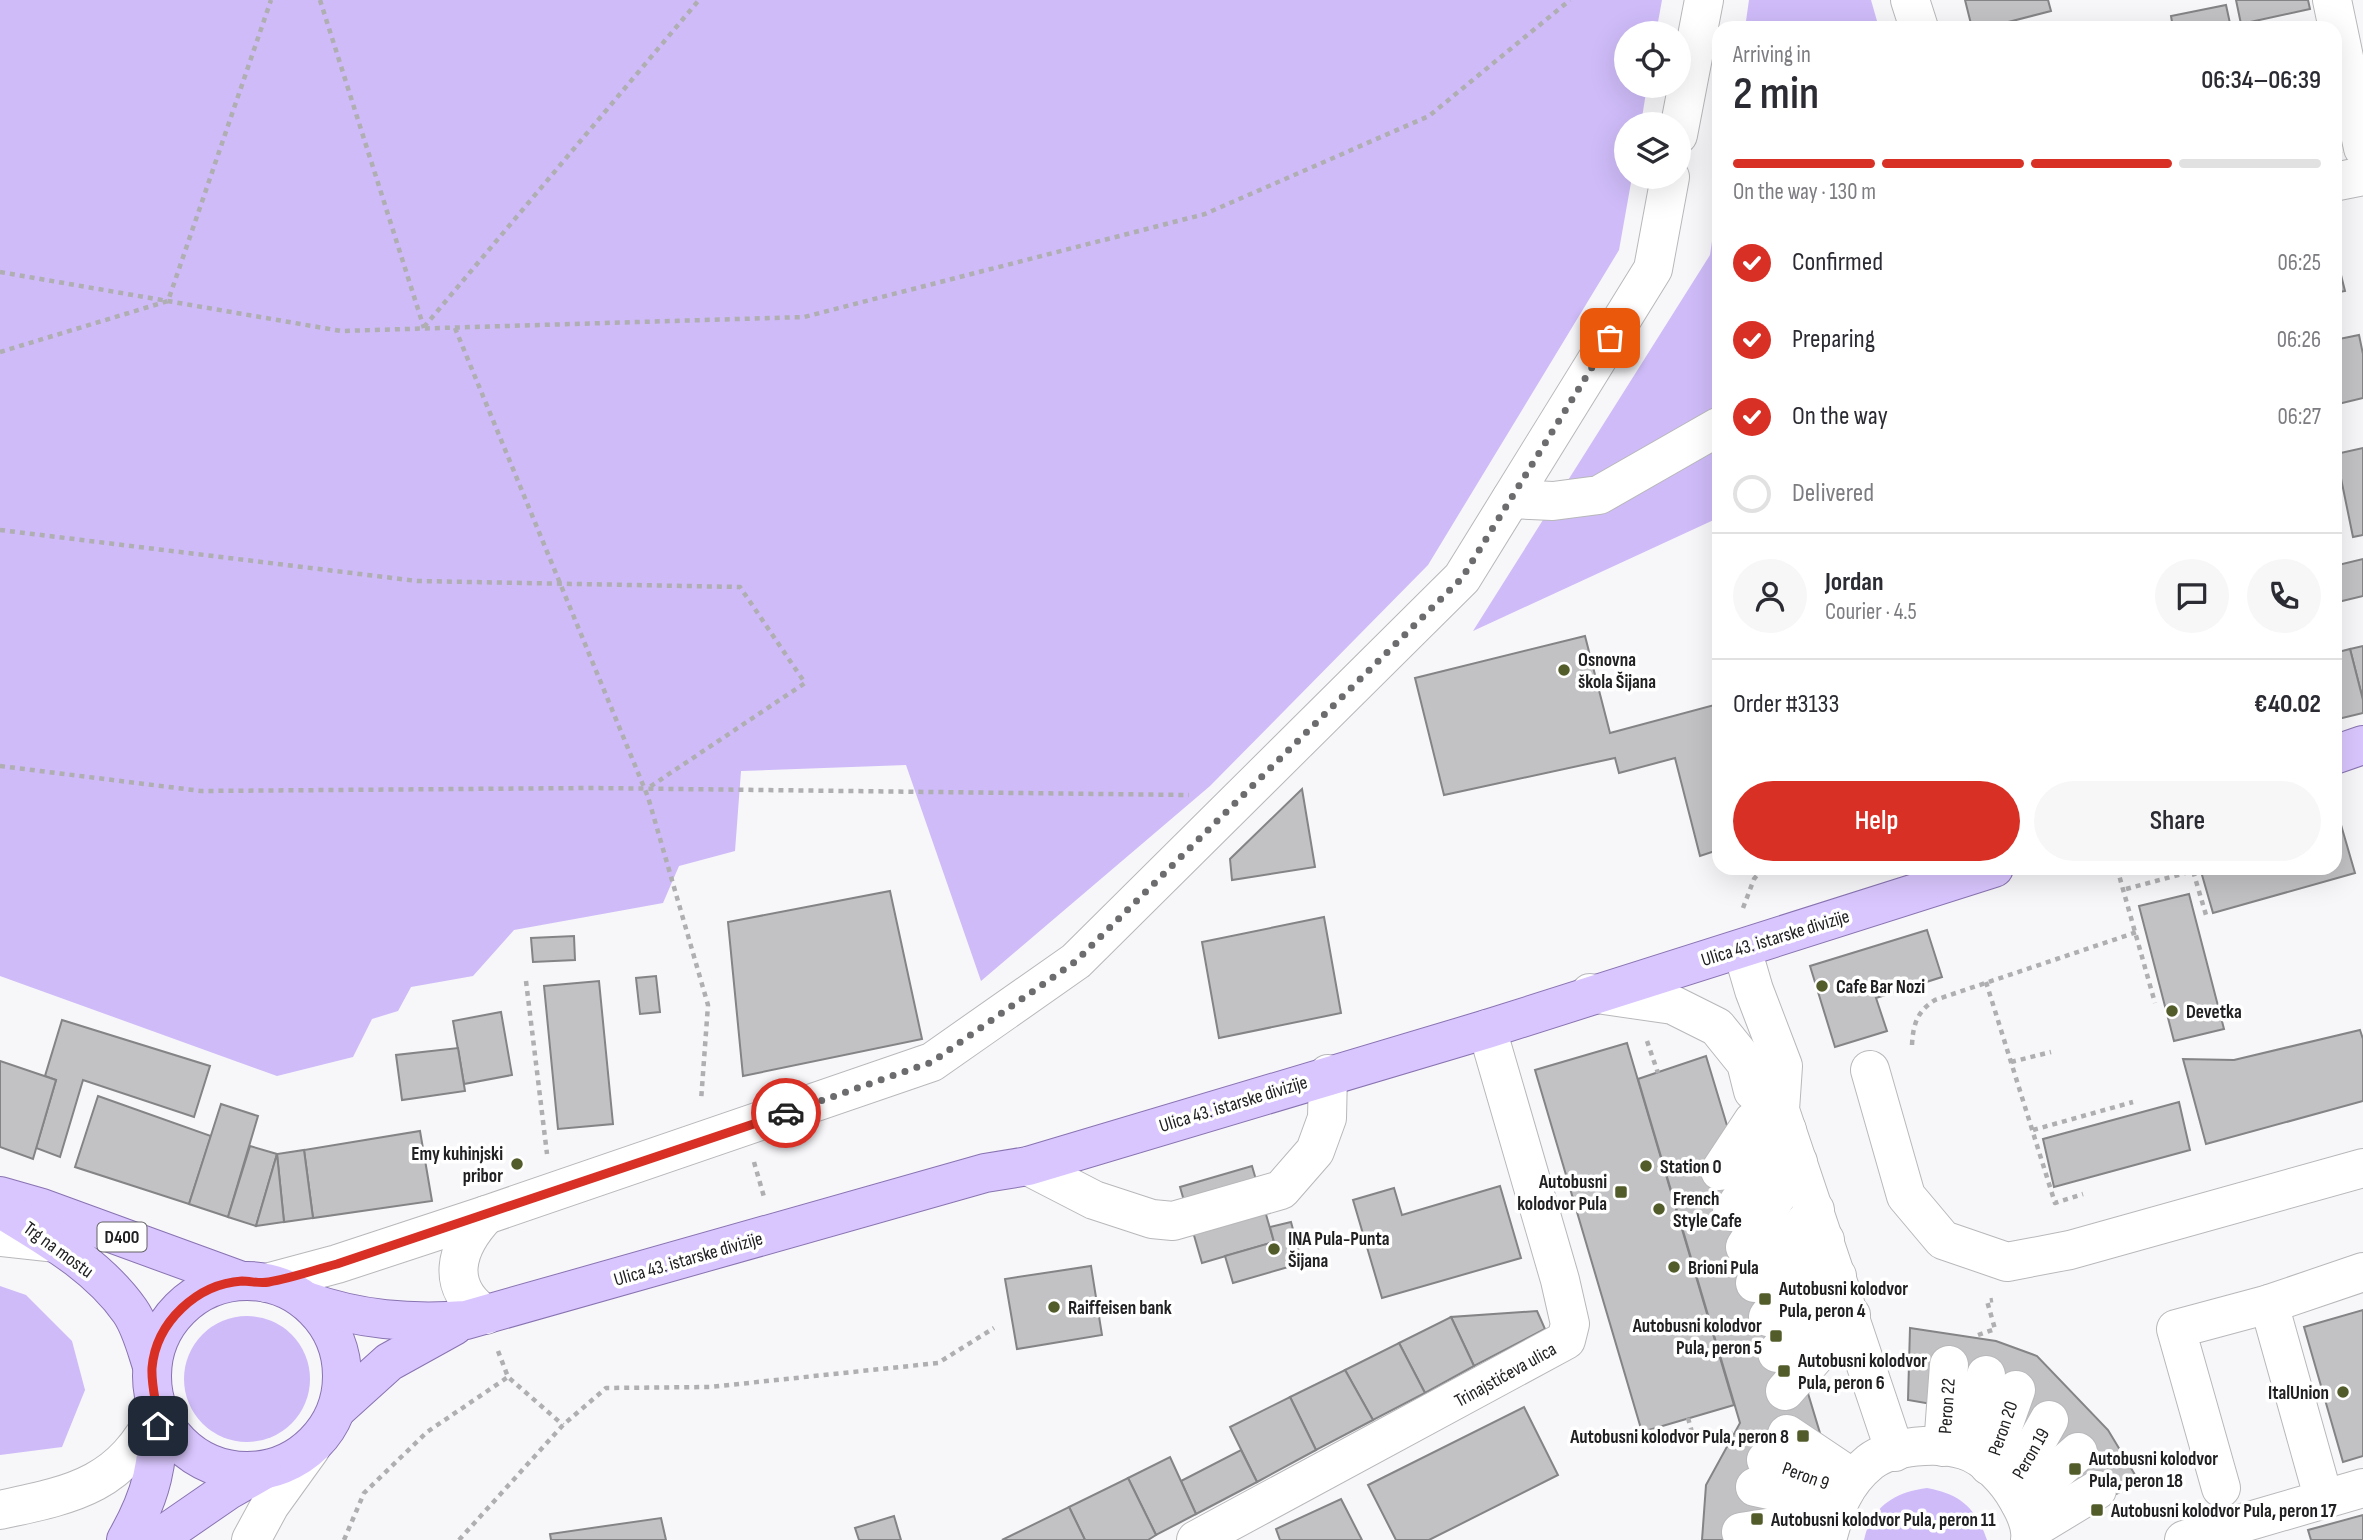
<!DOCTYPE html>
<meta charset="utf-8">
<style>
body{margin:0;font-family:"Sofia Sans Condensed",sans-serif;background:#f7f7f7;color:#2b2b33;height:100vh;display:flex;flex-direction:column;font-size:26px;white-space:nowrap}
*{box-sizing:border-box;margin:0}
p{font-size:23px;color:#7c7c81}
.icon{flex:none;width:38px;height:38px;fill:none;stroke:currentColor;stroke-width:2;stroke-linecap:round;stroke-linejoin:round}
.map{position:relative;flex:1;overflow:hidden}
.sheet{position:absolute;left:1712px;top:21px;width:630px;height:854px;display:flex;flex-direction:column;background:#fff;border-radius:21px;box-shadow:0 7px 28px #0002}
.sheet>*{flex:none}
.fabs{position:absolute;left:1614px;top:21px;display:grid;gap:14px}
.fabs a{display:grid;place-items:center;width:77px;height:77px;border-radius:50%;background:#fff;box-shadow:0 7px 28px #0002;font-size:35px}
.pin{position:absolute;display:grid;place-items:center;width:60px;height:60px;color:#fff;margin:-30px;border-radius:14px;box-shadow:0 4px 10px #0006}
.courier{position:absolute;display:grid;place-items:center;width:70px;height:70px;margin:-35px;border:5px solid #d93025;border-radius:50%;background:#fff;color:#222;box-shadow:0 2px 9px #0007}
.summary em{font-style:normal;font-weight:600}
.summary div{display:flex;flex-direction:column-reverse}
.summary{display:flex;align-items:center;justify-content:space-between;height:119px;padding:0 21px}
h1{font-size:46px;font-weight:600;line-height:52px}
.bar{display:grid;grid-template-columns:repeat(4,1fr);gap:10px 7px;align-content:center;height:84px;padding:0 21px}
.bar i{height:9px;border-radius:5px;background:#e1e1e2}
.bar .on{background:#d93025}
.bar p{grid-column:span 4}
.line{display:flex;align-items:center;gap:18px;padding:0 21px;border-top:2px solid #e1e1e2}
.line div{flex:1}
.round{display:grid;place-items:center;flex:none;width:74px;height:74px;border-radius:37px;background:#f7f7f7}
ol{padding:0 21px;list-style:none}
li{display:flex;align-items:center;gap:21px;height:77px}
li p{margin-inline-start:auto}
li .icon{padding:7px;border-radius:50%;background:#d93025;color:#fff;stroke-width:4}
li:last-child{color:#7c7c81}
li i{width:38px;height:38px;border:4px solid #e1e1e2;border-radius:50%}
.cta{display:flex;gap:14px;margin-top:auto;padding:14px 21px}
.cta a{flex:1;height:80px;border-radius:42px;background:#d93025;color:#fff;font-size:28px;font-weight:600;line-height:80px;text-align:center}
.cta a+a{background:#f7f7f7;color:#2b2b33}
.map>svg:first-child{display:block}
.green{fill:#cebbf8}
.building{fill:#c2c2c5;stroke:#848386;stroke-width:2}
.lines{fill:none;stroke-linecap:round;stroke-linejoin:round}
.minor-casing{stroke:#b8b8bb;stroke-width:40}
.major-casing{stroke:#8873b1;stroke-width:40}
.path{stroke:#afaeb1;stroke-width:4.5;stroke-dasharray:5 5;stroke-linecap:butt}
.minor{stroke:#fff;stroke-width:38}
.major{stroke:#d9c6fe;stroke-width:38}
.done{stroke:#6c6b6d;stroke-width:7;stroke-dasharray:0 12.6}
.route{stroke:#d93025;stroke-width:9}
.poi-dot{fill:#525c2b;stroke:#fff;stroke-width:2.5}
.labels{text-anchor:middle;stroke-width:7;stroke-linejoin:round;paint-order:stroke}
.shield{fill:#fff;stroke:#646364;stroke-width:2}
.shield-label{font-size:18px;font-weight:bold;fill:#212022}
.poi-label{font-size:19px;font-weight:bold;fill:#212022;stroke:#fff;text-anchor:start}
.street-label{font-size:19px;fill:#212022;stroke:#fff}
</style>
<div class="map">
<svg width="2363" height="1540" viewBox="0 0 2363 1540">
<rect width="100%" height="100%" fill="#f7f6f9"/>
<!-- green -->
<g class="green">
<path d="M0 0H1662L1656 33H1626V86H1647L1641 124H1626V177H1632L1619 250 1428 565 1210 786 981 981 906 765 741 771 735 851 679 866 663 903 514 930 473 976 411 987 398 1011 372 1019 353 1057 277 1076 0 976Z"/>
<path d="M1749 0H1871L1879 28H1745Z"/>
<path d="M1718 199V518L1473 631 1710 255Z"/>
<path d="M0 1286 26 1295 72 1341 85 1390 62 1447 0 1455Z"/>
<circle cx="247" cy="1379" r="63"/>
<path d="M1927 1488C1960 1494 1976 1508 1987 1540H1864C1871 1507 1895 1492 1927 1488Z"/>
</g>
<!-- building -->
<g class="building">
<path d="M1965 0H2048L2051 11 1985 28H1972Z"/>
<path d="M2236 0H2308L2310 9 2241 24Z"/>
<path d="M2226 5 2231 28H2173L2171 16Z"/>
<path d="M2334 117 2341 152 2334 153Z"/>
<path d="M2334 247 2345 291 2334 293Z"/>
<path d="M2359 335 2363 354V398L2334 405V340Z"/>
<path d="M2363 448V535L2353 537 2336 454Z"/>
<path d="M2363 559V596L2334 603V566Z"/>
<path d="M1585 636 1610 733 1718 704V850L1700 856 1675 758 1619 773 1615 758 1444 795 1415 678Z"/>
<path d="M2363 646V700L2350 649Z"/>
<path d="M2350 649 2363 700V713L2334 720V653Z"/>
<path d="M1302 789 1315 867 1232 880 1230 859Z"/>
<path d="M2339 818 2355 873 2213 913 2200 868H2334V819Z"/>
<path d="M890 891 922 1039 743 1076 728 922Z"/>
<path d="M2189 894 2224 1029 2174 1041 2139 906Z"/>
<path d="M1324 917 1341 1013 1219 1038 1202 942Z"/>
<path d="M1927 930 1942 977 1876 998 1887 1031 1835 1047 1810 966Z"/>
<path d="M574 936 575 960 533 962 531 938Z"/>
<path d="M656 976 660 1012 640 1014 636 978Z"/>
<path d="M599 981 613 1124 558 1129 544 986Z"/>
<path d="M501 1012 512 1075 464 1084 453 1021Z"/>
<path d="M62 1020 210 1066 194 1117 83 1080 60 1157 36 1148 56 1080 45 1076Z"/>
<path d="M2360 1030 2363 1039V1101L2206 1144 2183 1059 2234 1060Z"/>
<path d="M1627 1043 1734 1405 1642 1432 1535 1070Z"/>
<path d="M458 1048 465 1091 402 1100 396 1055Z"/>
<path d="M1706 1056 1823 1443 1771 1540H1702L1706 1485 1740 1423 1638 1079Z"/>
<path d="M0 1061 56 1080 33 1159 0 1147Z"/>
<path d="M98 1096 211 1136 189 1204 75 1167Z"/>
<path d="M2179 1102 2190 1150 2054 1187 2043 1139Z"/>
<path d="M221 1104 258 1116 228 1217 189 1204Z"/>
<path d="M420 1131 432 1201 313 1218 304 1150Z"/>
<path d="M250 1146 277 1154 256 1226 228 1217Z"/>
<path d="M304 1150 313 1218 284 1222 277 1154Z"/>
<path d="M277 1154 284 1222 256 1226Z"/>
<path d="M1252 1166 1274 1242 1202 1263 1180 1187Z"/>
<path d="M1500 1186 1521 1258 1382 1298 1353 1200 1394 1188 1402 1215Z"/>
<path d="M1291 1222 1302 1263 1233 1283 1225 1256 1274 1242 1270 1227Z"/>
<path d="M1091 1266 1102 1335 1017 1349 1005 1279Z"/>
<path d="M2363 1310V1456L2343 1462 2304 1327Z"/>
<path d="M1537 1311 1545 1329 1474 1366 1451 1317Z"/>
<path d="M1451 1317 1474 1366 1425 1393 1399 1343Z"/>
<path d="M1910 1328 1996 1341 2037 1356 2108 1430 2140 1483 2068 1516 1966 1410 1908 1400Z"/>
<path d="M1399 1343 1425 1393 1373 1420 1345 1370Z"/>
<path d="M1345 1370 1373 1420 1316 1450 1290 1397Z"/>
<path d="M1290 1397 1316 1450 1257 1482 1230 1427Z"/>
<path d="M1524 1407 1558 1475 1429 1540H1396L1368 1485Z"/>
<path d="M1241 1450 1257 1482 1196 1514 1181 1481Z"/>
<path d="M1170 1457 1196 1514 1156 1535 1128 1478Z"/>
<path d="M1128 1478 1156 1535 1148 1540H1085L1069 1507Z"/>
<path d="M1341 1499 1362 1540H1280L1276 1529Z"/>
<path d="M1069 1507 1085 1540H1002Z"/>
<path d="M2363 1515V1540H2311L2308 1530Z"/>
<path d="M894 1516 901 1540H859L855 1528Z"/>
<path d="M661 1518 666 1540H551L550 1534Z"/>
</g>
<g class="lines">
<!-- minor casing -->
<g class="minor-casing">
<g id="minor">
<path d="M1910 0 1919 28"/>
<path d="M2332 0 2363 148"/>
<path d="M1678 135 1704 0"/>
<path d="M2334 182 2363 176"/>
<path d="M1511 499 1553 501 1599 495 1718 427"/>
<path d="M1742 949 1754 990 1783 1066 1780 1110 1895 1452"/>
<path d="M1590 993 1673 1005 1717 1027 1746 1063 1753 1091 1780 1110"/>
<path d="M1870 1070 1906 1196 1943 1240 2007 1262 2070 1250 2363 1168"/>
<path d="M1028 1166 1094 1200 1152 1219 1173 1221 1281 1190 1315 1151 1327 1118 1328 1074"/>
<path d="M1720 1171 1753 1121 1780 1110"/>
<path d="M1732 1212 1787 1130"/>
<path d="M486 1215C455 1248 444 1287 486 1315"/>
<path d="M0 1237 57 1243"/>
<path d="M1745 1247 1798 1162"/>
<path d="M266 1283 337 1264 486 1215 932 1062 1076 961 1462 578 1653 269 1670 177"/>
<path d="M1755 1283 1815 1210"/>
<path d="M2269 1304 2324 1500"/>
<path d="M1768 1317 1825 1240"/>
<path d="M1777 1353 1837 1276"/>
<path d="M1785 1391 1851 1315"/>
<path d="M1787 1434 1848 1475"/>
<path d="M1943 1447 1949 1365"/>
<path d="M1965 1450 1986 1375"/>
<path d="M1766 1460 1846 1489"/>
<path d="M1989 1466 2016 1390"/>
<path d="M1755 1487 1820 1501"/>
<path d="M2011 1487 2049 1420"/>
<path d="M2221 1488 2176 1329 2269 1304 2363 1272"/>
<path d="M2020 1503 2078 1452"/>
<path d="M0 1510C75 1494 122 1485 158 1411"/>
<path d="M2031 1530 2097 1490"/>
<path d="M1741 1532 1833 1518"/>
<path d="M251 1540 270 1505 311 1448"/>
<path d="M1196 1540 1566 1340 1570 1324 1560 1280 1487 1029"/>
<path d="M1827 1540C1835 1509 1844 1483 1870 1462 1892 1445 1938 1442 1964 1450 1985 1456 2008 1481 2018 1500 2025 1512 2032 1526 2030 1540"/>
<path d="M2184 1540 2363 1488"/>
</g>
</g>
<!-- major casing -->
<g class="major-casing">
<g id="major">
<path d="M2334 755 2363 745"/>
<path d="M0 1196 42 1208 242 1281"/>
<path d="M8 1213C52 1240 99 1267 130 1311 141 1327 146 1348 152 1366"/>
<circle cx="247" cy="1376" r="95"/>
<path d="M306 1301C359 1320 410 1324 466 1320L985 1173 1028 1166 1487 1029 1994 868"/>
<path d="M337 1409 389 1362 454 1326"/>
<path d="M126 1540C152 1495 159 1462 158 1411"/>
<path d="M156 1540 227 1491 262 1471"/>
</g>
</g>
<!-- path -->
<g class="path">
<path d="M320 0 424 328"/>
<path d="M0 272 341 331 804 317 1205 214 1429 116 1570 0"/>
<path d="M424 327 699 0"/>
<path d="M455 328 648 797 708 1005 701 1101"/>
<path d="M0 352 168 301 271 0"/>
<path d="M0 530 417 581 740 587 805 683 648 788"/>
<path d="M0 766 201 791 592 788 1189 795"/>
<path d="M2117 868 2155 1003"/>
<path d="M2126 889 2193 871 2206 915"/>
<path d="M1743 908 1754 879 1763 868"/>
<path d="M526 981 547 1154"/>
<path d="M1986 982 2055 1203 2083 1194"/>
<path d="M1647 1041 1658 1073"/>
<path d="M1912 1045C1913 1025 1917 1011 1935 1000L2137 932"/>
<path d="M2011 1062 2051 1052"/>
<path d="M2033 1130 2133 1102"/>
<path d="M754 1162 764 1197"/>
<path d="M1978 1335 1995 1329 1987 1301 1993 1300"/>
<path d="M498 1351 508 1377 563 1425"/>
<path d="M1688 1418 1695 1443 1740 1431"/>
<path d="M344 1540 364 1493 427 1432 508 1377"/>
<path d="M459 1540 563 1425 606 1388 710 1387 938 1363 994 1328"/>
</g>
<!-- minor -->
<use href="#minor" class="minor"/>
<!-- major -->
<use href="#major" class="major"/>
</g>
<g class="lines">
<!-- done -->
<path class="done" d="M786 1113 932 1062 1076 961 1462 578 1610 338"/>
<!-- route -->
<path class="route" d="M158 1426C158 1406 151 1388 152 1368 156 1322 197 1284 242 1281 251 1281 260 1284 269 1282 292 1278 314 1270 337 1264L786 1113"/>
</g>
<!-- markers -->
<g class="poi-dot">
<circle cx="1564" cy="670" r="7"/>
<circle cx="1822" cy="986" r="7"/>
<circle cx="2172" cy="1011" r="7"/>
<circle cx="517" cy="1164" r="7"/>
<circle cx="1646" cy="1166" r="7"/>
<rect x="1614" y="1185" width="14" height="14" rx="3.5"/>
<circle cx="1659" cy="1209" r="7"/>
<circle cx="1274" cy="1249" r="7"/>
<circle cx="1674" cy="1267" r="7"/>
<rect x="1758" y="1292" width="14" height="14" rx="3.5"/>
<circle cx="1054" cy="1307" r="7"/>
<rect x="1769" y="1329" width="14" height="14" rx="3.5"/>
<rect x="1777" y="1364" width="14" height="14" rx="3.5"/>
<circle cx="2343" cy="1392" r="7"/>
<rect x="1796" y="1429" width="14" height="14" rx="3.5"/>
<rect x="2068" y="1462" width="14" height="14" rx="3.5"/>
<rect x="2090" y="1503" width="14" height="14" rx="3.5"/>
<rect x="1750" y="1512" width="14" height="14" rx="3.5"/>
</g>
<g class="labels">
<!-- shield labels -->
<rect class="shield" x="97.5" y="1222.5" width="49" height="29" rx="5"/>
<g class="shield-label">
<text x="122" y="1243">D400</text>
</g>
<!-- poi labels -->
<g class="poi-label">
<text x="1578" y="666">Osnovna<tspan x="1578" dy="22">škola Šijana</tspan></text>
<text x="1836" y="993">Cafe Bar Nozi</text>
<text x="2186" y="1018">Devetka</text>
<text x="503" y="1160" text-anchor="end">Emy kuhinjski<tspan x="503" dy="22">pribor</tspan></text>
<text x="1660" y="1173">Station 0</text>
<text x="1607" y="1188" text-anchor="end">Autobusni<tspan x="1607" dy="22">kolodvor Pula</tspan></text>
<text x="1673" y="1205">French<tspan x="1673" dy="22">Style Cafe</tspan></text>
<text x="1288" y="1245">INA Pula-Punta<tspan x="1288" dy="22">Šijana</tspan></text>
<text x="1688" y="1274">Brioni Pula</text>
<text x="1779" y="1295">Autobusni kolodvor<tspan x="1779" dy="22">Pula, peron 4</tspan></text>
<text x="1068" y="1314">Raiffeisen bank</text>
<text x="1762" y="1332" text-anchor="end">Autobusni kolodvor<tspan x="1762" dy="22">Pula, peron 5</tspan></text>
<text x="1798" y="1367">Autobusni kolodvor<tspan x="1798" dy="22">Pula, peron 6</tspan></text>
<text x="2329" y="1399" text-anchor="end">ItalUnion</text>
<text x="1789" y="1443" text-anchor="end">Autobusni kolodvor Pula, peron 8</text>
<text x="2089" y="1465">Autobusni kolodvor<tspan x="2089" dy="22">Pula, peron 18</tspan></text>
<text x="2111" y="1517">Autobusni kolodvor Pula, peron 17</text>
<text x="1771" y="1526">Autobusni kolodvor Pula, peron 11</text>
</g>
<!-- street labels -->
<g class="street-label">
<text transform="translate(1775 937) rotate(-17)" y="7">Ulica 43. istarske divizije</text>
<text transform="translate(1233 1103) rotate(-17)" y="7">Ulica 43. istarske divizije</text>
<text transform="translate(59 1249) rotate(36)" y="7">Trg na mostu</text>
<text transform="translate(688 1258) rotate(-16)" y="7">Ulica 43. istarske divizije</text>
<text transform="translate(1505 1374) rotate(-29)" y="7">Trinajstićeva ulica</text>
<text transform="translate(1946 1406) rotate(-86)" y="7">Peron 22</text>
<text transform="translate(2002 1428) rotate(-71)" y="7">Peron 20</text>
<text transform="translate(2030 1453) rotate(-60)" y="7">Peron 19</text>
<text transform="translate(1806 1475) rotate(20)" y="7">Peron 9</text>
</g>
</g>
</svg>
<div class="fabs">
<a><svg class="icon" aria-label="locate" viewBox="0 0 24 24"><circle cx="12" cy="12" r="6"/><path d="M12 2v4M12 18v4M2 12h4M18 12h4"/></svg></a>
<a><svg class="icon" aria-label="layers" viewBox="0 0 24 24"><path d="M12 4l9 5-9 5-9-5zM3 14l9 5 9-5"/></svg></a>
</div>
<div class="pin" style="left:1610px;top:338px;background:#ea580c"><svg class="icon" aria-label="bag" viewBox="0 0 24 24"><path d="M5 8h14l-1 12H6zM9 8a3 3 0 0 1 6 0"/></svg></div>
<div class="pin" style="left:158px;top:1426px;background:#1f2937"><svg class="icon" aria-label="home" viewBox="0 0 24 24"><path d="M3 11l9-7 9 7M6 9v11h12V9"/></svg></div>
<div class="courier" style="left:786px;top:1113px"><svg class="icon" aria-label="car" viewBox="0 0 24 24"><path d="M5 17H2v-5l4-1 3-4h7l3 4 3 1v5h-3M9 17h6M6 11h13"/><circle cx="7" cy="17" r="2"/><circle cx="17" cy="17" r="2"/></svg></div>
<section class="sheet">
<div class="summary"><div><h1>2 min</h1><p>Arriving in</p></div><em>06:34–06:39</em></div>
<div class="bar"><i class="on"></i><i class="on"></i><i class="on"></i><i></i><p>On the way · 130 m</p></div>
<ol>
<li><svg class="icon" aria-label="check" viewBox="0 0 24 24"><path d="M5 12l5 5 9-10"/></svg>Confirmed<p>06:25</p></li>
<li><svg class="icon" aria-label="check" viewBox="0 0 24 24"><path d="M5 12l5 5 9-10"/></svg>Preparing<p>06:26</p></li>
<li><svg class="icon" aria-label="check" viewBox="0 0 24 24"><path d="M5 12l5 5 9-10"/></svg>On the way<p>06:27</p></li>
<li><i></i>Delivered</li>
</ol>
<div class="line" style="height:126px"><a class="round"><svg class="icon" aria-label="person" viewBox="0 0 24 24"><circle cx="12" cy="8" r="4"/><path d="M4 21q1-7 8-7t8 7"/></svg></a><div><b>Jordan</b><p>Courier · 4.5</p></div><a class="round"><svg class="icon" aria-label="chat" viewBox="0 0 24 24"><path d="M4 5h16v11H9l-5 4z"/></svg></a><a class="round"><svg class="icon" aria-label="phone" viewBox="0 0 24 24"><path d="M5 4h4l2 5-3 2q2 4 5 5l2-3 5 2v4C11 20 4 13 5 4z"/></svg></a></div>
<div class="line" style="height:91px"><div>Order #3133</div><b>€40.02</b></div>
<div class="cta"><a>Help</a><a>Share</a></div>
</section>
</div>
